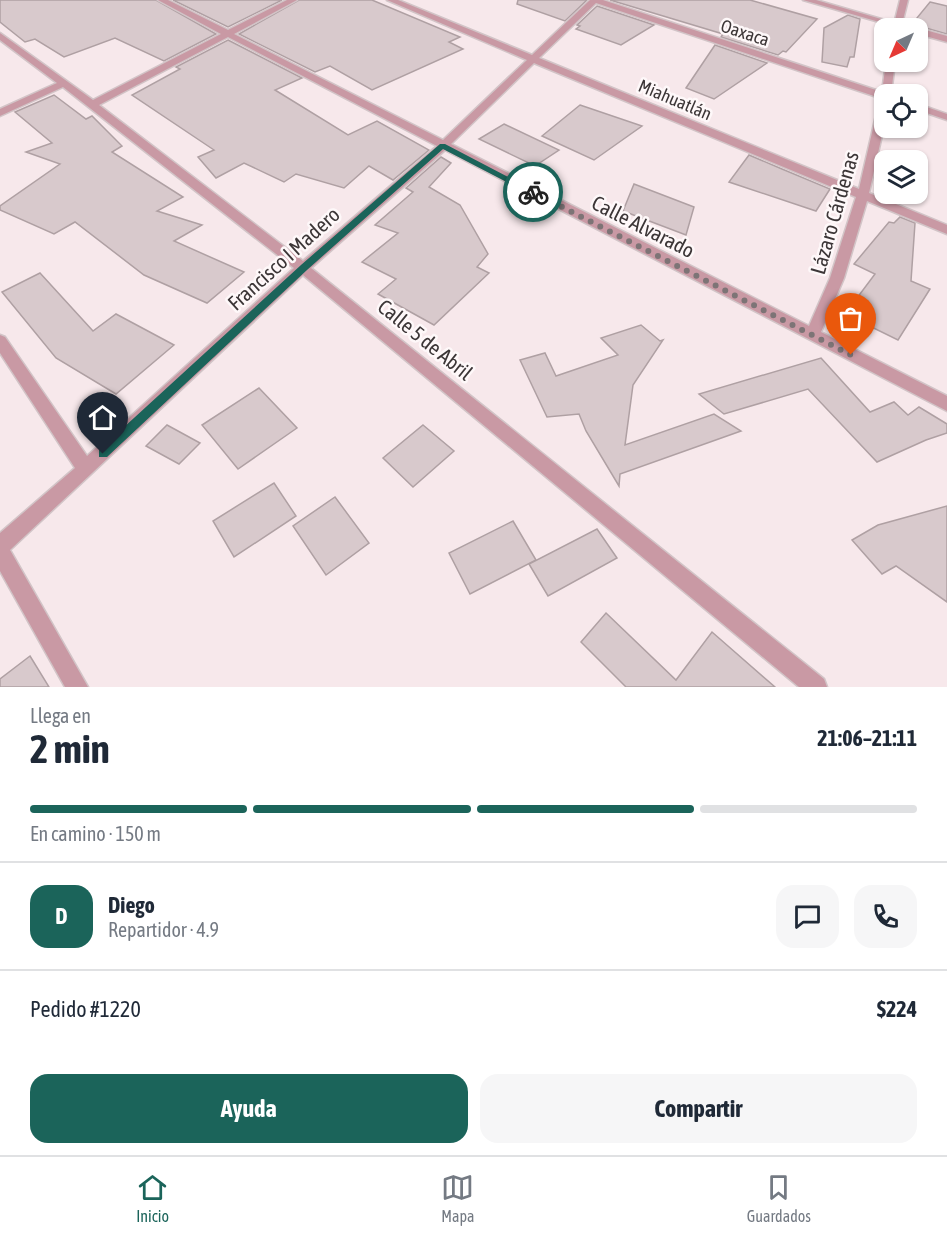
<!DOCTYPE html>
<html lang="es">
<meta charset="utf-8">
<style>
body{margin:0;font-family:"Asap Condensed",sans-serif;background:#f6f6f7;color:#1f2937;height:100vh;display:flex;flex-direction:column;font-size:22px;white-space:nowrap}
*{box-sizing:border-box;margin:0}
p{font-size:20px;color:#747a83}
.icon{flex:none;width:33px;height:33px;fill:none;stroke:currentColor;stroke-width:2;stroke-linecap:round;stroke-linejoin:round}
.map{position:relative;height:687px;overflow:hidden}
.drawer{display:flex;flex-direction:column;background:#fff;flex:1}
.drawer>*{flex:none}
.needle{width:39px;rotate:224deg}
.controls{position:absolute;left:874px;top:18px;display:grid;gap:12px}
.controls a{display:grid;place-items:center;width:54px;height:54px;border-radius:12px;background:#fff;box-shadow:0 2px 4px #0004;font-size:30px}
.pin{position:absolute;display:grid;place-items:center;width:51px;height:51px;color:#fff;margin:-62px -26px;border-radius:50% 50% 50% 0;rotate:-45deg;box-shadow:0 0 6px #0007}
.pin .icon{rotate:45deg}
.courier{position:absolute;display:grid;place-items:center;width:60px;height:60px;margin:-30px;border:4px solid #1b645a;border-radius:50%;background:#fff;color:#222;box-shadow:0 2px 8px #0007}
.headline em{font-style:normal;font-weight:700}
.headline div{display:flex;flex-direction:column-reverse}
.headline{display:flex;align-items:center;justify-content:space-between;height:102px;padding:0 30px}
h1{font-size:39px;font-weight:700;line-height:45px}
.bar{display:grid;grid-template-columns:repeat(4,1fr);gap:9px 6px;align-content:center;height:72px;padding:0 30px}
.bar i{height:8px;border-radius:4px;background:#e0e1e3}
.bar .selected{background:#1b645a}
.bar p{grid-column:span 4}
.line{display:flex;align-items:center;gap:15px;padding:0 30px;border-top:2px solid #e0e1e3}
.line div{flex:1}
.round{display:grid;place-items:center;flex:none;width:63px;height:63px;border-radius:18px;background:#f6f6f7}
.primary-button{display:flex;gap:12px;margin-top:auto;padding:12px 30px}
.primary-button a{flex:1;height:69px;border-radius:18px;background:#1b645a;color:#fff;font-size:24px;font-weight:700;line-height:69px;text-align:center}
.primary-button a+a{background:#f6f6f7;color:#1f2937}
.tabs{display:flex;justify-content:space-around;align-items:center;height:84px;border-top:2px solid #e0e1e3;background:#fff;font-size:16px;color:#747a83}
.tabs a{display:grid;justify-items:center;gap:3px}
.tabs .selected{color:#1b645a}
.map>svg:first-child{display:block}
.building{fill:#d8c9cc;stroke:#afa0a3;stroke-width:1.5}
.lines{fill:none;stroke-linecap:round;stroke-linejoin:round}
.minor-casing{stroke:#d2c4c7;stroke-width:3}
.tertiary-casing{stroke:#d2c4c7;stroke-width:3}
.minor{fill:#c999a4;fill-rule:evenodd}
.tertiary{fill:#c999a4;fill-rule:evenodd}
.route{fill:#1b645a}
.done{stroke:#7d7476;stroke-width:6;stroke-dasharray:0 10.8}
.labels{text-anchor:middle;stroke-width:5;stroke-linejoin:round;paint-order:stroke}
.far-street-label{font-size:18px;fill:#3c3637;stroke:#fef8f9}
.street-label{font-size:21px;fill:#3c3637;stroke:#fef8f9}
</style>
<div class="map">
<svg width="947" height="687" viewBox="0 0 947 687">
<rect width="100%" height="100%" fill="#f7e8eb"/>
<!-- building -->
<g class="building">
<path d="M0 0H156L216 34 164 61 115 38 64 57 35 39 25 42 0 22Z"/>
<path d="M173 0H282L228 27Z"/>
<path d="M299 0H372L460 37 449 42 463 49 372 90 330 66 315 72 239 34Z"/>
<path d="M518 0H587L565 21 517 4Z"/>
<path d="M610 0H750L817 19 786 52 783 51 778 55 721 37 723 34Z"/>
<path d="M930 2 947 6V34L912 24Z"/>
<path d="M597 6 654 25 621 45 576 29 580 26 577 25Z"/>
<path d="M848 15 860 19 854 57H850L847 67 822 62 824 28Z"/>
<path d="M228 40 302 78 275 90 348 135 377 121 429 150 393 180 369 166 344 188 296 174 284 182 244 163 216 178 198 157 214 150 132 95 180 69 176 67Z"/>
<path d="M715 45 767 63 714 99 686 88Z"/>
<path d="M54 95 86 119 92 116 122 146 112 152 183 197 157 211 202 225 174 241 244 272 207 303 144 275 75 222 54 234 0 210V206L60 164 26 152 52 143 15 112Z"/>
<path d="M580 105 642 126 594 160 542 136Z"/>
<path d="M504 124 559 150 535 166 479 139Z"/>
<path d="M749 155 782 169 830 189 816 211 729 182Z"/>
<path d="M441 157 451 163 429 187 460 205 488 254 477 267 489 273 434 325 378 294 396 279 362 262 398 233 375 225 413 192 406 188Z"/>
<path d="M634 184 694 207 686 235 623 211Z"/>
<path d="M900 217 915 223 911 281 930 289 898 340 845 314 875 274 854 264 889 222 894 223Z"/>
<path d="M40 273 93 331 116 314 174 345 116 394 56 358 2 292Z"/>
<path d="M641 325 660 341 663 340 633 385 625 445 714 414 741 431 620 474 619 486 586 431 579 414 547 417 520 360 545 353 556 376 618 355 601 338Z"/>
<path d="M821 358 870 412 894 402 908 415 919 407 947 424V433L926 440 877 462 808 389 724 414 699 394Z"/>
<path d="M259 388 297 428 238 469 202 425Z"/>
<path d="M167 425 200 443 179 464 146 446Z"/>
<path d="M423 425 454 451 413 487 383 458Z"/>
<path d="M274 483 296 516 234 557 213 521Z"/>
<path d="M335 497 369 543 326 575 293 526Z"/>
<path d="M947 506V602L896 566 882 574 852 540 878 525Z"/>
<path d="M513 521 536 560 470 594 449 553Z"/>
<path d="M597 529 617 558 548 596 529 564Z"/>
<path d="M606 613 676 680 712 632 775 687H626L581 642Z"/>
<path d="M30 656 49 687H0V679Z"/>
</g>
<g class="lines">
<!-- minor casing -->
<g class="minor-casing">
<g id="minor">
<path d="M158 0H168L228 30 287 0H297L234 34 443 140 527 60 387 0H398L532 55 590 0H603L882 92 886 62H895L891 94H885V122L869 193 947 225V234L867 201 844 278 821 332 947 396V411L445 150 311 268 824 679 827 687H799L303 275 10 550 88 687H65L0 571V533L75 468 0 353V335L5 337 87 456 294 268 63 87 0 116V109L57 83 0 40V33L93 100 221 34ZM596 3 880 98 859 189 539 58ZM228 37 437 146 303 261 99 105ZM534 63 856 197 830 278 809 326 451 144Z"/>
<path d="M900 0H908L901 28H893Z"/>
<path d="M918 104 947 114V120L918 110Z"/>
</g>
</g>
<!-- tertiary casing -->
<g class="tertiary-casing">
<g id="tertiary">
<path d="M803 0H816L912 28H900Z"/>
<path d="M918 28 947 36V42L918 34Z"/>
</g>
</g>
<!-- minor -->
<use href="#minor" class="minor"/>
<!-- tertiary -->
<use href="#tertiary" class="tertiary"/>
</g>
<!-- route -->
<path class="route" d="M440 144H445L537 192 530 194 443 149 307 270 107 457H99V450L301 265Z"/>
<g class="lines">
<!-- done -->
<path class="done" d="M533 192 851 355"/>
</g>
<g class="labels">
<!-- far-street labels -->
<g class="far-street-label">
<text transform="translate(745 33) rotate(18)" y="6">Oaxaca</text>
<text transform="translate(675 100) rotate(23)" y="6">Miahuatlán</text>
</g>
<!-- street labels -->
<g class="street-label">
<text transform="translate(835 213) rotate(-74)" y="7">Lázaro Cárdenas</text>
<text transform="translate(643 227) rotate(27)" y="7">Calle Alvarado</text>
<text transform="translate(284 259) rotate(-42)" y="7">Francisco I Madero</text>
<text transform="translate(425 340) rotate(39)" y="7">Calle 5 de Abril</text>
</g>
</g>
</svg>
<div class="controls">
<a><svg class="needle" viewBox="-14 -14 28 28"><path d="M0-13l5 13h-10z" fill="#e53935"/><path d="M0 13l5-13h-10z" fill="#747a83"/></svg></a>
<a><svg class="icon" aria-label="locate" viewBox="0 0 24 24"><circle cx="12" cy="12" r="6"/><path d="M12 2v4M12 18v4M2 12h4M18 12h4"/></svg></a>
<a><svg class="icon" aria-label="layers" viewBox="0 0 24 24"><path d="M12 4l9 5-9 5-9-5zM3 14l9 5 9-5"/></svg></a>
</div>
<div class="pin" style="left:851px;top:355px;background:#ea580c"><svg class="icon" aria-label="bag" viewBox="0 0 24 24"><path d="M5 8h14l-1 12H6zM9 8a3 3 0 0 1 6 0"/></svg></div>
<div class="pin" style="left:103px;top:454px;background:#1f2937"><svg class="icon" aria-label="home" viewBox="0 0 24 24"><path d="M3 11l9-7 9 7M6 9v11h12V9"/></svg></div>
<div class="courier" style="left:533px;top:192px"><svg class="icon" aria-label="bike" viewBox="0 0 24 24"><circle cx="6" cy="16" r="4"/><circle cx="18" cy="16" r="4"/><path d="M6 16l4-8h5l3 8M10 8l3 8H6M13 5h3"/></svg></div>
</div>
<section class="drawer">
<div class="headline"><div><h1>2 min</h1><p>Llega en</p></div><em>21:06–21:11</em></div>
<div class="bar"><i class="selected"></i><i class="selected"></i><i class="selected"></i><i></i><p>En camino · 150 m</p></div>
<div class="line" style="height:108px"><b class="round" style="background:#1b645a;color:#fff">D</b><div><b>Diego</b><p>Repartidor · 4.9</p></div><a class="round"><svg class="icon" aria-label="chat" viewBox="0 0 24 24"><path d="M4 5h16v11H9l-5 4z"/></svg></a><a class="round"><svg class="icon" aria-label="phone" viewBox="0 0 24 24"><path d="M5 4h4l2 5-3 2q2 4 5 5l2-3 5 2v4C11 20 4 13 5 4z"/></svg></a></div>
<div class="line" style="height:78px"><div>Pedido #1220</div><b>$224</b></div>
<div class="primary-button"><a>Ayuda</a><a>Compartir</a></div>
</section>
<nav class="tabs">
<a class="selected"><svg class="icon" aria-label="home" viewBox="0 0 24 24"><path d="M3 11l9-7 9 7M6 9v11h12V9"/></svg>Inicio</a>
<a><svg class="icon" aria-label="map" viewBox="0 0 24 24"><path d="M3 6l6-2 6 2 6-2v14l-6 2-6-2-6 2zM9 4v14M15 6v14"/></svg>Mapa</a>
<a><svg class="icon" aria-label="saved" viewBox="0 0 24 24"><path d="M7 4h10v16l-5-4-5 4z"/></svg>Guardados</a>
</nav>
